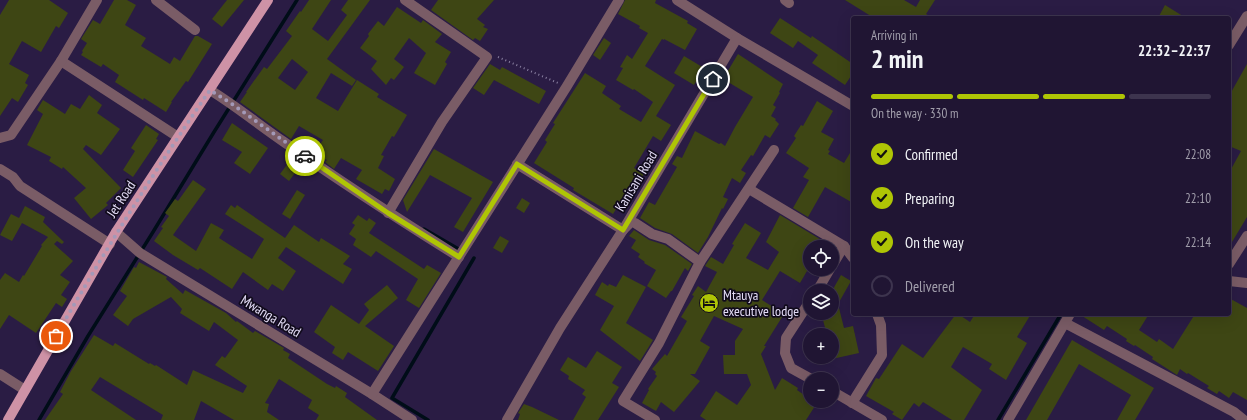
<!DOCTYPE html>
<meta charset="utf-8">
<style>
body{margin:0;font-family:"PT Sans Narrow",sans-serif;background:#2d223f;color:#f1f3f6;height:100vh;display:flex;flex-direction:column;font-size:15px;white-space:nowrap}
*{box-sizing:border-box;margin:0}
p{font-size:13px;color:#a29fac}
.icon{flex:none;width:22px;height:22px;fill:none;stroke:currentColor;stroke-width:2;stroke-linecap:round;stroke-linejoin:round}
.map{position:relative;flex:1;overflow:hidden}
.drawer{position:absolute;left:851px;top:16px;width:380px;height:300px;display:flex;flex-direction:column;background:#201533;border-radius:4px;box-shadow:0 4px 16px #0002,0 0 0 1px #3d344e}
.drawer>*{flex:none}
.controls{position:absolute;left:803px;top:240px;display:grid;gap:8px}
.controls a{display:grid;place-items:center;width:36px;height:36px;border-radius:50%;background:#201533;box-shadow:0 4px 16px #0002,0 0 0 1px #3d344e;font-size:20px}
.pin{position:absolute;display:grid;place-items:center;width:34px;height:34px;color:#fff;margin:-17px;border:2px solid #fff;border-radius:50%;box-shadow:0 1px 4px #0007}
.courier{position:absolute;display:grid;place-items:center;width:40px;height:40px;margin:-20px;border:3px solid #afc505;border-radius:50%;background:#fff;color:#222;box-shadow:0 1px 5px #0007}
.summary em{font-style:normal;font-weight:700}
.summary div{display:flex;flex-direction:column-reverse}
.summary{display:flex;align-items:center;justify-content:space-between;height:68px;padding:0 20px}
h1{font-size:26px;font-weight:700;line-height:30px}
.bar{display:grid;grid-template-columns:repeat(4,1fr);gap:6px 4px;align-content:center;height:48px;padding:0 20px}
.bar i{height:5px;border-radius:3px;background:#3d344e}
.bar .current{background:#afc505}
.bar p{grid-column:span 4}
ol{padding:0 20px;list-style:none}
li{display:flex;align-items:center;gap:12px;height:44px}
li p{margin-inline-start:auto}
li .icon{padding:4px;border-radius:50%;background:#afc505;color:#111;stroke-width:4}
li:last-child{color:#a29fac}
li i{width:22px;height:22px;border:2px solid #3d344e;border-radius:50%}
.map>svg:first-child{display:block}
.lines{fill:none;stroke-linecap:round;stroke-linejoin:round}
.stream{stroke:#000d18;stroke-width:3.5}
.building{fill:#3e4614;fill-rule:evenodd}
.path{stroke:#8a80a1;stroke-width:2;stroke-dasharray:1 3;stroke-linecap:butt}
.minor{stroke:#7a5c66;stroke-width:10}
.major{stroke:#ce92a6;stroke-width:10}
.done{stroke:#a399b8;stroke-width:4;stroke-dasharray:0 7.2}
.route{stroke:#afc505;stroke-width:5}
.labels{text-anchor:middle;stroke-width:3.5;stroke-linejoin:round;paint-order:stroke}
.street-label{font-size:14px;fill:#e4ddf7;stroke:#110b1c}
.poi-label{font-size:14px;fill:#e4ddf7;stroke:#110b1c;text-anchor:start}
</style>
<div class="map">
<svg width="1247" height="420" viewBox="0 0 1247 420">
<rect width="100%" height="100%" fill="#2a1c44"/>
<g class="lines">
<!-- stream -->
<g class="stream">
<path d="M424 229 462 251"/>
<path d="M39 420 88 336 153 232 214 132 297 0"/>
<path d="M428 420 392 398 474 258"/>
<path d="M998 420 1061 314"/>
</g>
</g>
<!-- building -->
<g class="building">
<path d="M9 0H49L68 13 59 28 56 26 41 52 22 41 9 64 29 75 25 83 28 85 18 102 12 98 0 116V15Z"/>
<path d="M114 0H127L136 5 125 25 146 38 141 46 170 64 174 57 180 61 195 36H198L212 44 188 82 186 81 171 102H172L166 112 144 98 143 100 115 82 119 75 103 64 101 67 81 55 83 52 82 51 87 43 81 39 93 20 100 24Z"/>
<path d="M227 0H244L222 27 212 19Z"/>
<path d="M309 0H331L312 29 328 41 347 15 341 10 348 0H370L327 59 356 80 352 86 331 73 316 98 338 111 357 80 379 94 377 97 407 115 394 137 392 136 381 155 384 156 378 168 395 179 389 191 385 189 382 194 356 179 362 170 341 158 334 169 325 162 327 160 314 153 323 140 299 126 291 139 240 102 247 92H246L264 67 267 69 292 36 286 31 300 11 301 12ZM292 59 308 72 295 90 278 78Z"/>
<path d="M438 0H494L477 19 485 25 483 27 488 29 480 41 475 38 473 40 431 10Z"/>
<path d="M625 0H656L655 3 688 21 687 23 697 29 685 50 664 39V40L662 39 645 66 675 85 656 116 671 125 661 141 653 136 634 168 644 174 633 193 628 190 613 214 573 190 574 188 534 163 547 142 545 140 555 124 553 123 585 73 606 86 602 93 621 106 619 109 641 122 653 102 634 89 633 90 616 80 623 68 620 67 627 55 632 59 648 33 639 28 640 26 618 14Z"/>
<path d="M845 0H904L916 7 920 0H935L926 14 933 18H874Z"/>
<path d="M1165 5 1186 18H1158Z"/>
<path d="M397 7 421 23 423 20 442 34 435 42 451 52 445 62 447 64 435 85 414 73 426 53 409 38 394 59 404 67 394 80 391 78 386 85 371 69 377 61 360 48 369 36 368 34 378 21 384 26Z"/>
<path d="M780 18 811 38 812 36 853 64V73L845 85 812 63 818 55 798 41 793 48 770 33Z"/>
<path d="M604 38 611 43 600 60 593 55Z"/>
<path d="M738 54 783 84 779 92 780 93 773 105 776 107 771 116 776 119 775 120 779 124 770 138 765 135 753 156 751 155 741 170 746 173 740 183 732 178 723 197 728 199 723 209 722 208 708 237 698 253 672 234 655 228 640 218 649 202 655 205 677 167 672 164 677 156 682 158 695 131 719 144 721 143 725 146 735 127 753 97 723 79Z"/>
<path d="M684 56 704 68 694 85 674 73Z"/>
<path d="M490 64 500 70 502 67 546 91 539 104 494 80 484 95 473 88Z"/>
<path d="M1247 64V217L1229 247V173L1241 151 1229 146V96Z"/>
<path d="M89 95 102 105 97 113 120 129 101 155 86 145 83 149 121 188 106 203 108 205 91 219 74 198 86 188 63 167 62 169 49 161 51 157 27 145 43 114 37 110 43 100 65 114 71 104 80 109Z"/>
<path d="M817 101 833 111 821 132 834 139 828 150 830 151 828 154 844 163 853 148V203L825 187 808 217 793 208 809 180 803 177 809 168 786 153 796 138 794 136 801 125 803 126Z"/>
<path d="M232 123 268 148 250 174 234 163 242 152 222 140Z"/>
<path d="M146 125 159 134 156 139 158 140 133 177 123 170 135 151 131 148Z"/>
<path d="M434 149 493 182 463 232 454 227 472 198 430 175 407 212 403 200Z"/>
<path d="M292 158 301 165 289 181 280 174Z"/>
<path d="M193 180 206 189 173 235 196 251 211 223 224 230 219 238 252 259 264 239 225 214 231 205 235 208 237 205 285 238 294 225 319 242 321 238 350 256 343 264 352 269 343 284 286 247 278 258 296 271 283 291 272 284 268 290 243 272 232 289 200 268 198 270 173 255 154 241 163 228 161 227 169 216 165 213 175 199 178 201Z"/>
<path d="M297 190 305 195 290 219 282 214Z"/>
<path d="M522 198 530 203 524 213 516 208Z"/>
<path d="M25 206 45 217 43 222 64 242 62 244 57 241 54 244 73 261 60 275 70 282 61 295 67 299 62 307 56 303 36 333 9 315 0 329V280L5 273 19 282 23 275 24 276 42 246 41 245 48 237 22 223 12 241 0 235 11 214 19 218Z"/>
<path d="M358 215 367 221 369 218 376 223 369 233 424 269 427 265 441 273 419 308 406 300 418 279 376 251 371 257 353 245 356 239 349 234 355 225 352 223Z"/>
<path d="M780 215 833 247H810V273L807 271 800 283 780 271 762 300 784 314 764 346H766L761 354 775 390 782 378 798 388 797 390 810 399 808 401 815 406 806 420H706L700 416 716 391 737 405 751 385 747 374H724L723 355H735V341L743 329 714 316 700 341 710 347 695 374H690L700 381 674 412 661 402 656 411 642 403 649 390 648 389 657 376 655 374 656 372 652 369 665 354 667 356 687 321 681 317 694 296 692 295 698 286 706 292 717 272 705 266 711 257 723 264 734 245 732 244 745 223 761 233 746 258 768 270 779 252 766 242Z"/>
<path d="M634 230 649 240 665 245 692 264 688 271 685 268 672 291H671L666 298 647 286 656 270 644 263 645 262 638 257 640 254 631 248 636 240 629 236Z"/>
<path d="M500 236 509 241 502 253 493 248Z"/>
<path d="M139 262 167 277 166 279 183 294 185 290 226 313 236 322 237 321 253 333 255 331 284 348 283 350 290 354 288 358 327 384 335 388 336 386 347 393 345 397 377 420H316L319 415 308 408 312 400 279 379 265 403 269 404 267 412 279 420H234L201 401 194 420H161L163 415 100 377 91 390 136 420H45L63 394 60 392 71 371 94 335 113 346 115 343 149 364 150 363 155 366 156 365 187 385 193 370 243 393 247 386 215 365 222 356 225 358 238 340 214 322 209 331 180 313 182 309 171 297 133 319 128 326 113 315 127 296 120 291 134 267 136 268Z"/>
<path d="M623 275 646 287 626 323 653 340 640 361 600 330 614 306 595 295 602 282 608 286 609 284 616 287Z"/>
<path d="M841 275 851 281 838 304 844 328 853 326 859 353 832 359V335H827L823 320 832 317V291Z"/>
<path d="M387 285 398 298 365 326 394 346 378 371 348 352 343 360 332 353 335 347 314 332 331 305 359 324 369 310 364 304Z"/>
<path d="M1229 298 1247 308V400L1233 392 1229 398 1219 391 1217 394 1207 388 1209 386 1188 373 1187 374 1180 369 1177 375 1152 359 1153 357 1135 345 1134 346 1126 341 1127 339 1107 326 1104 330 1079 314H1149L1139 330 1157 342 1159 339 1173 349 1195 314H1229Z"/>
<path d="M956 314H958L970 322 975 314H1031L1017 337 1027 343 1006 380 989 369 992 364 963 347 951 367 982 390 964 420H952L923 402 919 407 914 403 902 420 892 414 894 412 866 396 876 378 879 379 902 344 923 358Z"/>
<path d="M1072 340 1154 388 1135 420H1117L1131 395 1079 364 1047 420H1026Z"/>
<path d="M597 351 622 367 612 383 619 387 598 420H573L586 397 582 394 585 390 568 379 569 376 560 370 568 357 586 368Z"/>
<path d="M524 404 532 407 559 420H518L520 414 518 413Z"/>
</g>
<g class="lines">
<!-- path -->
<path class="path" d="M498 57 558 83"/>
<!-- minor -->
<g class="minor">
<path d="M156 0 195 30"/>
<path d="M677 0 737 38 853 106"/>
<path d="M785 0 789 3"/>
<path d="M1229 45 1247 16"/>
<path d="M61 61 178 137"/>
<path d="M210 90C236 106 259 125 284 142 341 182 400 220 459 257"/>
<path d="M0 138 11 135 61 61 97 0"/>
<path d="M517 164 623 230 631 222 635 223 652 234 668 239 700 262"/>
<path d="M0 169 13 177 20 186 110 244"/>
<path d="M749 189 844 246 853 258"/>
<path d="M388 213 442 122 487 57 405 0"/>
<path d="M116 232 140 253 372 394 412 420"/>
<path d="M1229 264 1247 236"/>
<path d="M832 266 844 246"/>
<path d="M1229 281 1247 283"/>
<path d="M817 291 830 269"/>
<path d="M810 301 786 338 785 353 791 368 811 379"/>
<path d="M1065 323 1234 412 1244 420"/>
<path d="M0 374 25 390"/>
<path d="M832 391 882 420"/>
<path d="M372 394 567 86 619 0"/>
<path d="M852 403 882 355 881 325 877 314"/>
<path d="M507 420 560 328 623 230 737 38"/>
<path d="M655 420 623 401 659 343 700 262 774 150"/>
<path d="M1008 420 1070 314"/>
</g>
<!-- major -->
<path class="major" d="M8 420 116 232 268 0"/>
</g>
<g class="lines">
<!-- done -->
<path class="done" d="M56 336C104 252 155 170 210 90L232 104 305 156"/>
<!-- route -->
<path class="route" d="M305 156 388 213 459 257 517 164 623 230 713 79"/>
</g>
<!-- icons -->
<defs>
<g id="hotel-disc" transform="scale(1)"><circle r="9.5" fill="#afc505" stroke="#110b1c"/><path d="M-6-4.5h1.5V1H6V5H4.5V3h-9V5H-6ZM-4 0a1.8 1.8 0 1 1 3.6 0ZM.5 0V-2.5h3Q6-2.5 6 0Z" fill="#111"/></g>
</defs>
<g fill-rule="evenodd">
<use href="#hotel-disc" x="709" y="303"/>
</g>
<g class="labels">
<!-- street labels -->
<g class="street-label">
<text transform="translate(636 181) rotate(-59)" y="5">Kanisani Road</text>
<text transform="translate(121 199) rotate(-57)" y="5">Jet Road</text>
<text transform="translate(271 316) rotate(31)" y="5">Mwanga Road</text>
</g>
<!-- poi labels -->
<g class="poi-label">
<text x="723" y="300">Mtauya<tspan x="723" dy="16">executive lodge</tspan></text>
</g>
</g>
</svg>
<div class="controls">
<a><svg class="icon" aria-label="locate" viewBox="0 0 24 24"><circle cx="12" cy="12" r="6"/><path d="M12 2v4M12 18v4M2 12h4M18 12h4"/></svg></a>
<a><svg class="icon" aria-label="layers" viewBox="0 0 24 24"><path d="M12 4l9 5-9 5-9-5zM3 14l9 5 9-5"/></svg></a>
<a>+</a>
<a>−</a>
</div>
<div class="pin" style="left:56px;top:336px;background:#ea580c"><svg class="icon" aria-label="bag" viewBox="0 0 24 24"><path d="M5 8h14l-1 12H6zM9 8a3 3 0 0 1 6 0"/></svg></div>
<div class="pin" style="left:713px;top:79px;background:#1f2937"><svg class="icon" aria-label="home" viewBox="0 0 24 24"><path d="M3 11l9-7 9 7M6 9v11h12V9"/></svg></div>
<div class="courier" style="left:305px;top:156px"><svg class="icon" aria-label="car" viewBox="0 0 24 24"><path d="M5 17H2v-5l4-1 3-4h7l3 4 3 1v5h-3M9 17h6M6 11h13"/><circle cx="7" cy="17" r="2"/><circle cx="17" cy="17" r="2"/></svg></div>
<section class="drawer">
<div class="summary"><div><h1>2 min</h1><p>Arriving in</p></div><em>22:32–22:37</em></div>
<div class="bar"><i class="current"></i><i class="current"></i><i class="current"></i><i></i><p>On the way · 330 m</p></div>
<ol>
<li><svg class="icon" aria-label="check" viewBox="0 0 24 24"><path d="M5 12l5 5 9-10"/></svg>Confirmed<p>22:08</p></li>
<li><svg class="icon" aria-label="check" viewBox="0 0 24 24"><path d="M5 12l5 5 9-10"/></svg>Preparing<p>22:10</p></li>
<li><svg class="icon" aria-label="check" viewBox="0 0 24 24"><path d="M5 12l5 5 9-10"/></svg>On the way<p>22:14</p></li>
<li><i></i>Delivered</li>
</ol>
</section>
</div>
